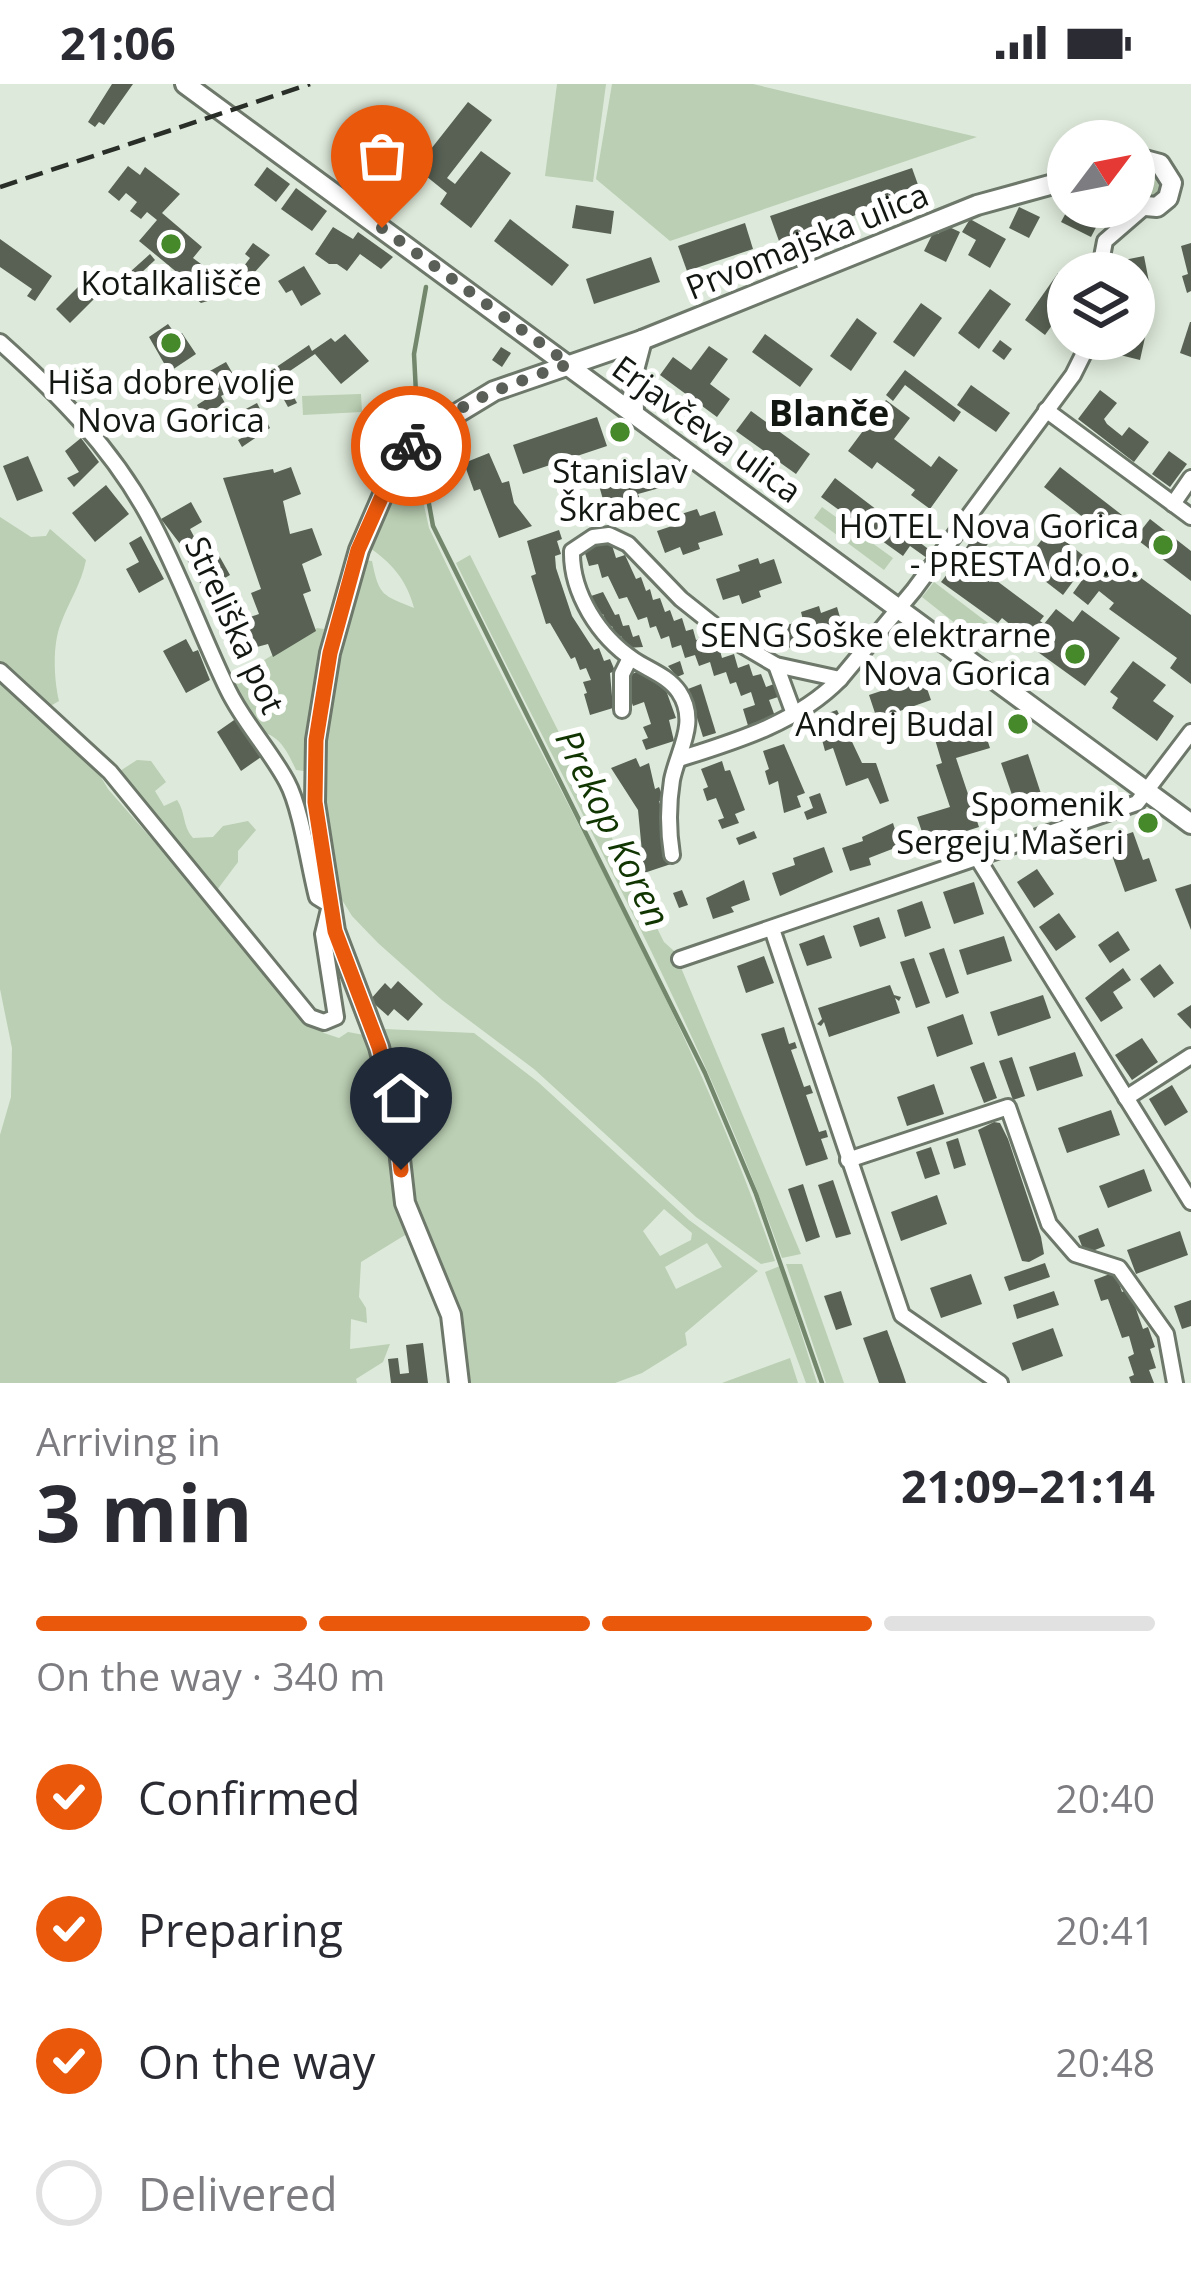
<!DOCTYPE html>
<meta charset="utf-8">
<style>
body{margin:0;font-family:"Open Sans",sans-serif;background:#f2f2f3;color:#2b2b33;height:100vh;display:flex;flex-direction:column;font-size:45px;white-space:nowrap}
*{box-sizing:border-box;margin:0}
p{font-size:39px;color:#7c7c81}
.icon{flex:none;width:66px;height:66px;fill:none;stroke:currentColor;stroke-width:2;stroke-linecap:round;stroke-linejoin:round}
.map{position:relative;height:1299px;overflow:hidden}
.panel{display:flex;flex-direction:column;background:#fff;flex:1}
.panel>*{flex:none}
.needle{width:78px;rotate:58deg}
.controls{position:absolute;left:1047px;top:36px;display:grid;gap:24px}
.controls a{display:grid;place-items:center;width:108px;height:108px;border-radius:50%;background:#fff;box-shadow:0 6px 18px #0003;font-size:60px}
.pin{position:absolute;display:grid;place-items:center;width:102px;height:102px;color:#fff;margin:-123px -51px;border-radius:50% 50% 50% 0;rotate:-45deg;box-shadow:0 0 12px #0007}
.pin .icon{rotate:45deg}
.courier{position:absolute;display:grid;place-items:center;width:120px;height:120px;margin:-60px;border:9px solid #ea580c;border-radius:50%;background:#fff;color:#222;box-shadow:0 3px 15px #0007}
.summary em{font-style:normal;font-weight:700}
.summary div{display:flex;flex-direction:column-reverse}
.summary{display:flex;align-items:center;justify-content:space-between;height:204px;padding:0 36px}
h1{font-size:78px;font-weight:700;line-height:90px}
.bar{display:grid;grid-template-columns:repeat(4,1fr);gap:18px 12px;align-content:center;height:144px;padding:0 36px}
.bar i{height:15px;border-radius:9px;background:#e1e1e2}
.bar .active{background:#ea580c}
.bar p{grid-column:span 4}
ol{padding:0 36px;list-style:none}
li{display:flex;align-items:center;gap:36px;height:132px}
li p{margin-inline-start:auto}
li .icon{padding:12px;border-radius:50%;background:#ea580c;color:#fff;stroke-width:4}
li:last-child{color:#7c7c81}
li i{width:66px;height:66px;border:6px solid #e1e1e2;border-radius:50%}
.status{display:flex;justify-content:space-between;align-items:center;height:84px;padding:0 60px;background:#fff;direction:ltr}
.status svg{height:33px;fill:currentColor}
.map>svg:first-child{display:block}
.green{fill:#bacfb3;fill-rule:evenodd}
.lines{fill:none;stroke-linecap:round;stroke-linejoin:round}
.stream{stroke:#72876c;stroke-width:4.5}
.building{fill:#586154}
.street-casing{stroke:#6d776a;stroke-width:20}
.secondary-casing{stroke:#6d776a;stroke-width:24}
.street{stroke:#fff;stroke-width:14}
.secondary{stroke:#fff;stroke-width:18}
.rail{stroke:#292e28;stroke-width:4.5;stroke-dasharray:18 9;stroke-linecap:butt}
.done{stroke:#5a6058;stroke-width:12;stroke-dasharray:0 21.6}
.route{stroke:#ea580c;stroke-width:15}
.poi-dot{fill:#46892b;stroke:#fff;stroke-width:4.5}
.labels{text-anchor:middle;stroke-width:12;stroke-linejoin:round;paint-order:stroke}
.street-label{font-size:33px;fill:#131712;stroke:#fff}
.poi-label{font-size:33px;fill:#131712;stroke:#fff;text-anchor:end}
.neighbourhood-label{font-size:36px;font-weight:bold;fill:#131712;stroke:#fff}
.water-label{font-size:36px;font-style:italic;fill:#103500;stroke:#fff}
</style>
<div class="status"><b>21:06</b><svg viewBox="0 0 49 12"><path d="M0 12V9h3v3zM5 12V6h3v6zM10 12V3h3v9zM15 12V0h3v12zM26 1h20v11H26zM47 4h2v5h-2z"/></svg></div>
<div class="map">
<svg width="1191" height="1299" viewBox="0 0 1191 1299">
<rect width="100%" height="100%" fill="#dde9da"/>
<!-- green -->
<g class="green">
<path d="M557 0H606L593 98 545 92Z"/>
<path d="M612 0H753L977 53 670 157 596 95Z"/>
<circle cx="1147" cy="101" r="14"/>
<path d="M361 310 362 328 303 331 302 312Z"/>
<path d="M414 376 429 444C544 688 687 921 775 1177L761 1180 696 1133 534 985 442 916 378 859 352 832 339 811 323 721 324 685 334 597 363 476 372 477C379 513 383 511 414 524 407 496 391 478 367 462L400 393Z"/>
<path d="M822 423 893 474 884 486 814 434Z"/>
<path d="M0 433 31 453 46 452 50 445 86 476C81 501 69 517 61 539 52 561 54 595 59 617L45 625 0 580Z"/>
<path d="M470 471 664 858 674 867 801 1170 782 1174C697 931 567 709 456 479Z"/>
<path d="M934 498 988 539 975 555 922 513Z"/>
<path d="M317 544 324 545 306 646 304 687 296 686C288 669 280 650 259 648L233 601 246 587Z"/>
<path d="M0 597 94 681 108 705 303 928 324 949 339 954 348 948 364 951 379 997 410 1148 361 1178 359 1213 366 1224 367 1239 351 1235 350 1265 390 1260 383 1278 356 1295 357 1299H0V1051L11 1013 12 964 0 905Z"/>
<path d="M137 676 151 677 166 698 155 707 164 722 177 716C186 729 182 741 193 754L213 753 223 742 248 737 256 746 238 767V778L217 806 120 687Z"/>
<path d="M384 945 474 949 538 998 689 1136 758 1187 685 1249 687 1261 642 1289 615 1299H470L457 1233 410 1106 380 947ZM664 1125 692 1149 691 1156 660 1172 643 1147ZM707 1159 722 1183 676 1205 665 1183Z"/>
<path d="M786 1180H802L844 1299H826Z"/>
<path d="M780 1182 817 1299H806L765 1188Z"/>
<path d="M790 1274 798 1299H722Z"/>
</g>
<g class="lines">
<!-- stream -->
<g class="stream">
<path d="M418 348 414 270 426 203"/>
<path d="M419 365 433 442 705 989 756 1110 822 1299"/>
</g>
</g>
<!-- building -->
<g class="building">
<path d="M112 0H133L104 41 99 38 95 43 88 38Z"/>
<path d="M468 18 492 36 447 94 455 100 481 67 511 89 471 144 440 120 447 109 416 84Z"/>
<path d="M128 82 140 91 145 83 180 110 162 129 202 163 193 174 225 198 211 216 201 219 174 197 179 190 139 157 157 136 147 128 141 135 130 127 137 118 126 109 119 117 108 108Z"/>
<path d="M267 83 290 100 276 118 254 101Z"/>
<path d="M912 84 921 109 779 157 770 132Z"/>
<path d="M296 104 327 127 312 147 281 125Z"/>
<path d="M576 121 614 127 611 150 572 144Z"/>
<path d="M1019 123 1040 133 1029 154 1009 144Z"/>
<path d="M1069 123H1089L1103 130 1091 153 1061 138Z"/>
<path d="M510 135 569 181 552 202 494 157Z"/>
<path d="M970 135 1006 155 990 184 968 171 976 156 962 148Z"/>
<path d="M745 139 753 165 687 187 678 162Z"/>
<path d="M947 142 960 148 946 178 924 167 934 147 938 150Z"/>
<path d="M333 143 353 155 358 148 393 173 381 185 360 170 347 187 337 180H329L315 170Z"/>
<path d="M0 155 52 192 35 217 27 212 32 205 0 183Z"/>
<path d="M253 159 270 171 237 208 229 202 250 174 245 170Z"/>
<path d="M1191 159V207L1187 209 1182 192 1188 190 1181 162Z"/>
<path d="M150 170 155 176 126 203 120 197Z"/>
<path d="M1144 172 1150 203 1134 206V189H1122L1119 177Z"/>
<path d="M651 173 660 198 594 220 586 195Z"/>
<path d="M304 182 321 210 301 222 292 206 286 209 278 197Z"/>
<path d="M1058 189 1068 196V219L1045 251 1025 236Z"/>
<path d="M110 199 119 209 111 216 102 205Z"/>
<path d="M81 200 95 214 70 239 56 225Z"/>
<path d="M990 205 1011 220 979 265 958 249Z"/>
<path d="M921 219 942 234 914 273 893 258Z"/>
<path d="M857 234 877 249 851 287 830 272Z"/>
<path d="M1134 237 1148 240 1140 276 1120 271 1123 255H1134Z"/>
<path d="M1190 238H1191V273L1180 269Z"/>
<path d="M168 240 177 252 182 249 196 270 169 288 149 253Z"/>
<path d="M345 250 369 277 341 300 315 270 275 297 269 288 309 261 312 267 331 254 335 258Z"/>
<path d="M765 250 813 285 800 303 752 268Z"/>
<path d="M1000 256 1012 265 1004 276 992 267Z"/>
<path d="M709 262 728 275 710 300 730 315 717 333 660 291 673 273 691 286Z"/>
<path d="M501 263 511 269 502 283 492 276Z"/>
<path d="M226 278 240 302 221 312 225 319 203 332 197 321 219 307 208 288Z"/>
<path d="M905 286 961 328 954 338 905 301 893 317 886 311Z"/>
<path d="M286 298 297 319 288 323 277 303Z"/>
<path d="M971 301 1010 329 996 348 957 321Z"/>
<path d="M1100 306 1117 319 1104 335 1107 340 1122 352 1129 343 1149 358 1134 378 1078 335Z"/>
<path d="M886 316 910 334 894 355 931 383 939 372 958 386 930 425 911 411 915 406 877 378 872 385 848 367Z"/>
<path d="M257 319 270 344 242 363 238 356 249 350 243 339 249 335 244 326Z"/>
<path d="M234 326 239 335 229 341 223 332Z"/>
<path d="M751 327 810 370 796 390 736 347Z"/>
<path d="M597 333 607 362 523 390 513 361Z"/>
<path d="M81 354 99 378 74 403 67 394 79 388 65 367Z"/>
<path d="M1169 367 1187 380 1170 403 1152 390Z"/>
<path d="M489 369 502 399 509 397 514 419 532 442 499 454 480 405 474 407 464 379Z"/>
<path d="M28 372 43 407 17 417 3 382Z"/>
<path d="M639 375 641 382 655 378 663 403 638 410 640 416 623 422 620 414 604 419 598 398 621 391 618 381Z"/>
<path d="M291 383 301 410 283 417 290 450 312 444 322 471 302 480 311 507 303 510 316 547 273 573 268 560 234 569 224 542 259 530 251 509 261 505 223 394 273 385 274 389Z"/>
<path d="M1060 383 1122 431 1106 451 1044 403Z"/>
<path d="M835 394 952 483 980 444 993 453 970 484 990 498 993 494 1044 532 1040 537 1044 540 1056 525 1073 538 1082 526 1120 554 1085 602 1024 558 1027 554 1002 534 998 539 941 498 948 489 910 462 903 472 821 413Z"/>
<path d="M106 401 129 430 95 458 72 429Z"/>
<path d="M191 418 202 438 190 445 199 462 187 469 161 435Z"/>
<path d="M697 425 700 432 715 427 723 451 698 459 700 465 683 471 680 463 665 469 657 447 681 439 678 431Z"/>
<path d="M1150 435 1191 467V497L1135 454Z"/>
<path d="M1050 445 1089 476 1063 511 1023 480Z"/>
<path d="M559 446 562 455 557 457 561 470 555 472 556 484 572 532 594 566 599 564 604 577 610 575 615 587 610 589 613 624 590 631 584 610 587 609 583 598 591 596 586 584 580 586 575 573 571 575 550 539 546 540 531 492 536 490 527 457Z"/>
<path d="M141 452 164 495 139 509 126 485 139 478 129 459Z"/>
<path d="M610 455 616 474 625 471 636 495 641 493 646 507 650 505 653 516 660 514 665 528 670 526 674 537 682 534 686 547 693 545 696 556 706 553 711 566 719 563 722 574 734 570 738 584 749 580 753 592 761 590 766 603 774 600 778 613 769 616 776 635 749 645 743 625 755 621 751 608 741 612 736 598 730 600 726 588 714 592 710 578 699 582 695 571 685 574 681 561 672 564 669 552 661 555 656 542 650 544 647 533 638 536 627 513 619 515 608 492 602 494 598 480 589 482 583 463Z"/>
<path d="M212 459 230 491 204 506 186 474Z"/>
<path d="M758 474 760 480 774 475 782 499 759 507 761 513 742 520 739 511 723 516 716 495 740 487 738 481Z"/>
<path d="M1110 481 1124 492 1129 485 1191 531V600L1170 584 1177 574 1109 525 1114 519 1099 507 1088 521 1073 509 1090 485 1101 493Z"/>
<path d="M603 508 615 531 619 530 623 542 629 541 633 553 639 551 643 563 627 564 621 552 616 553 612 542 608 543 603 530 597 532 588 513Z"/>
<path d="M819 522 821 529 837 523 844 547 819 555 822 563 804 568 801 560 785 565 778 544 803 536 801 528Z"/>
<path d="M186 555 193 568 198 566 210 596 186 609 163 567Z"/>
<path d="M680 577 684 590 677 593 668 582Z"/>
<path d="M1133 577 1166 601 1153 617 1174 632 1157 657 1112 624 1118 614 1110 608Z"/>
<path d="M645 585 652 590 655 599 663 598 676 634 669 636 674 657 646 666 642 656 648 654 643 643 651 640 644 618 633 622 625 599 629 591Z"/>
<path d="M923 593 931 616 877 635 869 611Z"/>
<path d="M701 600 716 649 703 653 688 605Z"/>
<path d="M837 626 862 679H876L889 717 880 720 868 694 846 702 833 664 825 667 816 633Z"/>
<path d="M237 634 261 673 241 687 217 648Z"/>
<path d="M981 637 990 664 956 674 979 743 926 760 917 733 950 723 936 681 942 679 934 652Z"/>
<path d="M784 660 805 709 797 712 801 723 784 729 778 697 769 701 765 687 769 685 763 667Z"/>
<path d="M1028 670 1046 725 1020 734 1001 679Z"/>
<path d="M636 674 640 683 649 679 655 705 659 703 664 716 659 717 663 730 665 744 661 745 671 780 644 789 638 726 611 684Z"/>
<path d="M722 677 725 687 730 686 745 726 735 730 739 739 722 745 718 736 724 734 716 714 707 717 703 705 708 703 701 685Z"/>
<path d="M820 709 827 729 807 736 804 728 813 724 809 713Z"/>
<path d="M893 739 900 762 869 774 871 781 850 787 842 764 863 757 862 753Z"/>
<path d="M754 747 757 754 739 761 736 754Z"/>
<path d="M1133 748 1143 776 1149 774 1157 797 1125 808 1107 757Z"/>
<path d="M1096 749 1101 763 1079 770 1074 756Z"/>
<path d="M824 763 833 788 780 812 772 789 795 781 793 774Z"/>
<path d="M1037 785 1054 810 1034 824 1017 798Z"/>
<path d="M744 796 750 816 731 823 734 828 713 835 706 814Z"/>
<path d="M974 798 984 830 954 840 943 808Z"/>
<path d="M1191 800V846L1175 805Z"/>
<path d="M682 806 688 821 679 824 673 809Z"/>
<path d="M922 817 931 844 905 853 897 826Z"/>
<path d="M1059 829 1076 853 1056 867 1039 843Z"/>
<path d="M879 833 886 854 860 863 853 842Z"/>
<path d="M1118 847 1130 866 1110 879 1098 861Z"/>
<path d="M824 851 832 874 807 882 799 860Z"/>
<path d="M1004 852 1012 877 967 891 959 866Z"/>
<path d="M944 864 959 909 946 914 929 869Z"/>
<path d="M764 872 774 899 746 909 737 882Z"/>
<path d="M914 874 930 919 916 924 900 878Z"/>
<path d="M1160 880 1174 899 1154 914 1140 895Z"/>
<path d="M1123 884 1131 896 1113 908 1123 924 1101 938 1085 914Z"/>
<path d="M398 897 423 920 408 937 394 925 388 932 370 916 385 899 391 905Z"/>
<path d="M890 901 894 911 901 913 899 917 895 914 900 929 829 953 824 938 821 942 817 940 822 935 818 924Z"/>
<path d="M1043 911 1051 934 998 952 990 928Z"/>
<path d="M1191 921V945L1177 930Z"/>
<path d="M963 930 973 960 937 973 927 943Z"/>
<path d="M784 943 789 960 795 958 797 964 791 966 804 1003 810 1001 813 1009 806 1011 819 1048 826 1046 828 1053 821 1055 828 1075 806 1082 761 950Z"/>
<path d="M1142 954 1158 978 1132 996 1115 971Z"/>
<path d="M1075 968 1083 992 1037 1007 1029 983Z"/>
<path d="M1012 973 1025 1012 1013 1016 999 977Z"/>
<path d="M984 978 997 1014 984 1019 970 983Z"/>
<path d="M934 1000 944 1030 907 1042 897 1013Z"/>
<path d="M1172 1001 1188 1028 1165 1042 1149 1015Z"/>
<path d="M1111 1026 1120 1051 1067 1069 1058 1044Z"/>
<path d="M994 1038 1000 1039 1008 1055 1041 1153 1044 1170 1029 1178 1022 1177 978 1046Z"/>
<path d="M958 1054 966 1081 954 1085 946 1058Z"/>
<path d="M931 1063 940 1090 925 1095 916 1068Z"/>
<path d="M1144 1085 1152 1107 1108 1124 1099 1102Z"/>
<path d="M833 1096 851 1150 836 1154 818 1101Z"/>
<path d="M803 1100 820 1153 806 1158 788 1105Z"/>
<path d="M937 1111 947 1140 901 1157 891 1128Z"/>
<path d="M1098 1144 1105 1162 1085 1170 1078 1152Z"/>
<path d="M1180 1147 1188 1171 1136 1190 1127 1166Z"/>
<path d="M1045 1179 1050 1193 1009 1207 1004 1193Z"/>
<path d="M1115 1188 1122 1208 1129 1205 1143 1245 1148 1243 1155 1263 1150 1265 1156 1284 1149 1286 1154 1299H1131L1129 1293 1134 1291 1128 1273 1134 1270 1129 1252 1122 1254 1108 1215 1101 1217 1094 1196Z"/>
<path d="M971 1190 982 1220 941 1234 930 1204Z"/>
<path d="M841 1207 852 1241 836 1246 824 1212Z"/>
<path d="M1054 1207 1059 1221 1017 1235 1013 1221Z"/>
<path d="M1191 1216V1242L1182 1245 1174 1222Z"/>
<path d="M1053 1244 1063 1272 1022 1287 1012 1259Z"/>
<path d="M887 1246 903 1290 906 1299H879L863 1254Z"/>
<path d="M423 1259 428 1299H391L388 1275 398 1274 400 1290 409 1289 406 1261Z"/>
</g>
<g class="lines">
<!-- street casing -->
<g class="street-casing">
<g id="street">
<path d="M1099 189 1105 157 1142 125"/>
<path d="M0 258C57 309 111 363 148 431 179 487 200 548 228 606 244 639 270 666 287 698 301 724 309 782 317 813L330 821 323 850 336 933 324 938 310 933 110 688 0 587"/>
<path d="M1046 326 1191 433"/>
<path d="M1173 420 1191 394"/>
<path d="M776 581 794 630"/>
<path d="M622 626V590L630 574"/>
<path d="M679 675C736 657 797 639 840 595"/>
<path d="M672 771C668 746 668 721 672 696 678 666 699 638 679 608 668 592 649 586 634 576 599 553 571 509 572 467L593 453 609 451 628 460 681 515 730 554 776 581 840 595 914 506 1073 291 1091 255"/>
<path d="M978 775 1191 1118"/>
<path d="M772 845 902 1231 1000 1299"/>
<path d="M680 875 1137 719 1191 648"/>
<path d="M1126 1014 1191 972"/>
<path d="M848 1076 1008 1023 1049 1140 1075 1170 1119 1184 1166 1250 1175 1299"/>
</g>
</g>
<!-- secondary casing -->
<g class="secondary-casing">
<g id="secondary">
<path d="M185 0 1191 740"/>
<path d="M1134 81 1145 76 1160 80 1172 99 1168 114 1157 123 1134 121"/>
<path d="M634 328 633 290 642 256"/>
<path d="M459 1299 451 1231 405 1119 394 1022 379 963 335 847 315 719 316 656 330 569 359 466 398 376 423 350 494 307 642 256 977 121 1068 96"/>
</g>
</g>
<!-- street -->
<use href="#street" class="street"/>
<!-- secondary -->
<use href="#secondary" class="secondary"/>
<!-- rail -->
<path class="rail" d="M0 103 310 0"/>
</g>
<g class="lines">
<!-- done -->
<path class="done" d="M382 144 569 280C513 299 453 319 411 362"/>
<!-- route -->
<path class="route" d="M401 1086 394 1022 379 963 335 847 315 718 316 656 330 569 358 466 398 376 411 362"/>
</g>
<!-- markers -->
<g class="poi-dot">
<circle cx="171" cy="160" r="12"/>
<circle cx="171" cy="259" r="12"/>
<circle cx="620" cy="348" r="12"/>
<circle cx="1163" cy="461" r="12"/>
<circle cx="1075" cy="570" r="12"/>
<circle cx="1018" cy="640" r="12"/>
<circle cx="1148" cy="739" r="12"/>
</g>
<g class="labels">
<!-- street labels -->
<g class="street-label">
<text transform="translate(807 157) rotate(-22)" y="12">Prvomajska ulica</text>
<text transform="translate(707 345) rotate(36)" y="12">Erjavčeva ulica</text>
<text transform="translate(235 541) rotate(65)" y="12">Streliška pot</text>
</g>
<!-- poi labels -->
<g class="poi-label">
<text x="171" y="211" text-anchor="middle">Kotalkališče</text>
<text x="171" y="310" text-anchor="middle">Hiša dobre volje<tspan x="171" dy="38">Nova Gorica</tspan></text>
<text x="620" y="399" text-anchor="middle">Stanislav<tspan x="620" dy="38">Škrabec</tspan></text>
<text x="1139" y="454">HOTEL Nova Gorica<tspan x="1139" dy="38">- PRESTA d.o.o.</tspan></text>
<text x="1051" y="563">SENG Soške elektrarne<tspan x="1051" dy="38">Nova Gorica</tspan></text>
<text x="994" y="652">Andrej Budal</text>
<text x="1124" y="732">Spomenik<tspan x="1124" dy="38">Sergeju Mašeri</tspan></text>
</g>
<!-- neighbourhood labels -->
<g class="neighbourhood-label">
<text x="829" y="342">Blanče</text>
</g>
<!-- water labels -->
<g class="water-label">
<text transform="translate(613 744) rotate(64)" y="13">Prekop Koren</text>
</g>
</g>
</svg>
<div class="controls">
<a><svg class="needle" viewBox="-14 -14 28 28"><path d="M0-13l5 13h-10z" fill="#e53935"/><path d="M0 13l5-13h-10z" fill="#7c7c81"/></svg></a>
<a><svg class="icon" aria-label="layers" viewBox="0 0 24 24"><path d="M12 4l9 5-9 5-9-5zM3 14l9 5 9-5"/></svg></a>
</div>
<div class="pin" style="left:382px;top:144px;background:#ea580c"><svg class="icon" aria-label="bag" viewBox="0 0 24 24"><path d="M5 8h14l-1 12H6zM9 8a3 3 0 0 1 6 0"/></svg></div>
<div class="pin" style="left:401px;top:1086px;background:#1f2937"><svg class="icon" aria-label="home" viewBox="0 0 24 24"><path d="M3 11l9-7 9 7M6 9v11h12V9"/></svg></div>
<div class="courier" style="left:411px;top:362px"><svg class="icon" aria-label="bike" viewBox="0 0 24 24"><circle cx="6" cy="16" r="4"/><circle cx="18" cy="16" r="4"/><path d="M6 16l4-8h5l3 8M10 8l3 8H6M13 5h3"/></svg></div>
</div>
<section class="panel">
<div class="summary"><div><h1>3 min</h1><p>Arriving in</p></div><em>21:09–21:14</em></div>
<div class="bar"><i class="active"></i><i class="active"></i><i class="active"></i><i></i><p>On the way · 340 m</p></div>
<ol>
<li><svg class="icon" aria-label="check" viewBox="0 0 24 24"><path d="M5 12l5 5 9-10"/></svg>Confirmed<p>20:40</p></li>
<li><svg class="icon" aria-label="check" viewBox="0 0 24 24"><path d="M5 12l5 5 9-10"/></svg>Preparing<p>20:41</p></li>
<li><svg class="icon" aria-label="check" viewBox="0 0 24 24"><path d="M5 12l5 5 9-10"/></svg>On the way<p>20:48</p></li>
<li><i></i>Delivered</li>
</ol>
</section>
